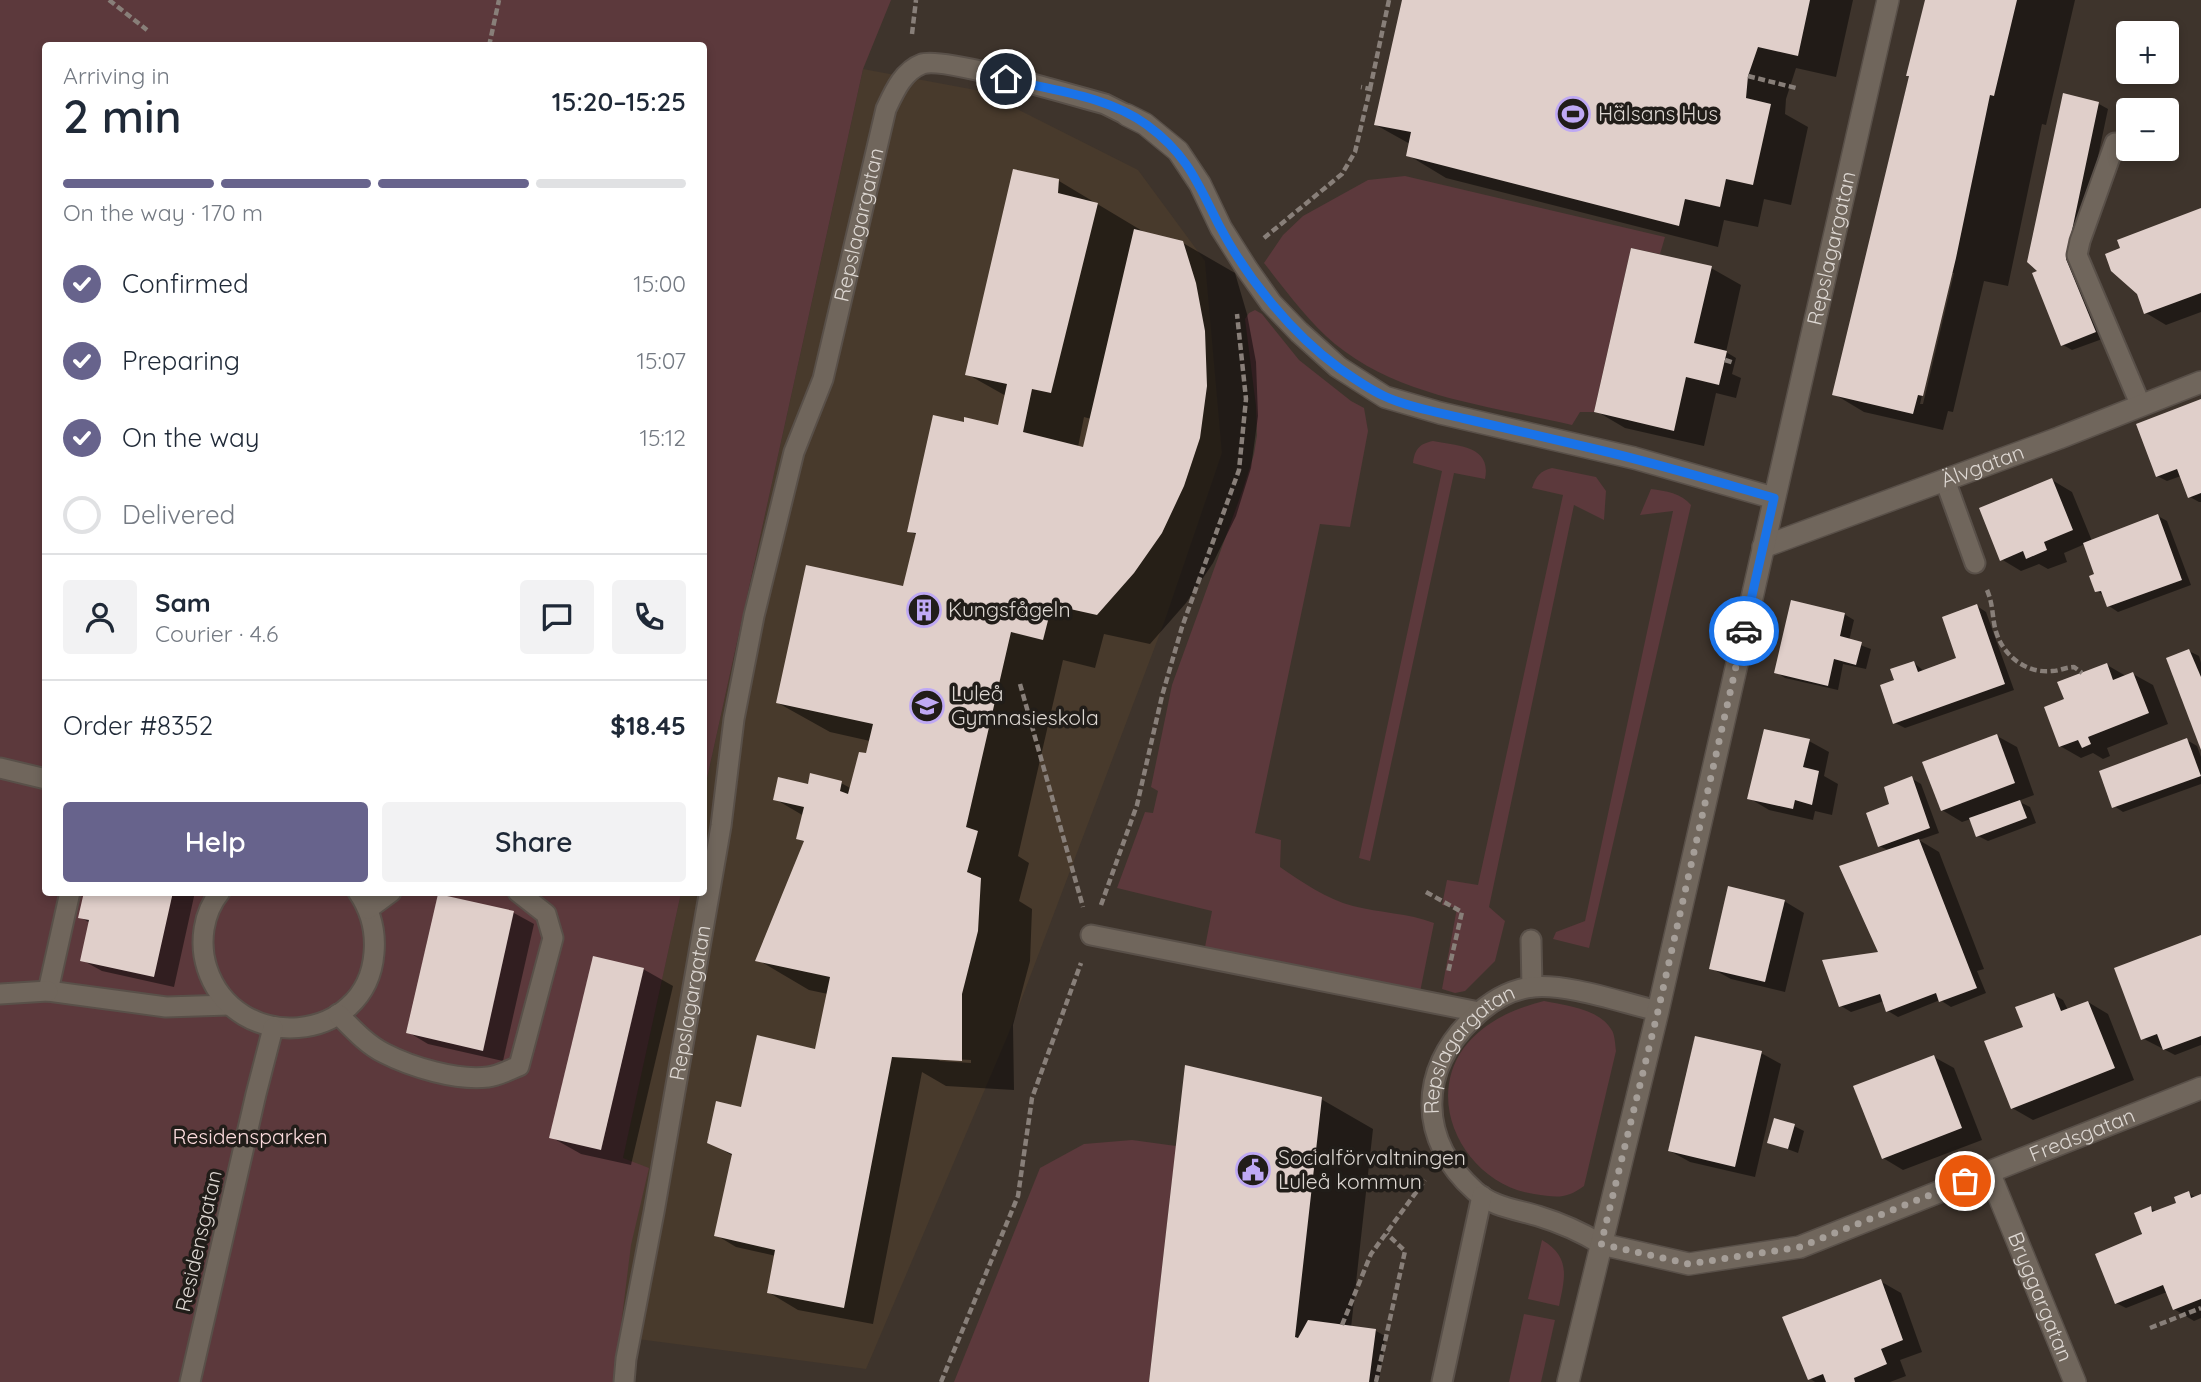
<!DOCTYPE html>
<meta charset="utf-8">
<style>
body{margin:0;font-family:Quicksand,sans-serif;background:#f2f2f3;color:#1f2937;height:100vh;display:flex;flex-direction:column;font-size:26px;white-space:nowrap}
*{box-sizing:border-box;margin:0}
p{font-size:23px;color:#747a83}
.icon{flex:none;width:38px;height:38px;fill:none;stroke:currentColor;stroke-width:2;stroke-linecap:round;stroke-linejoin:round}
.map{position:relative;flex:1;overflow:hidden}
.drawer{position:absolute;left:42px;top:42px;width:665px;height:854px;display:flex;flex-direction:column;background:#fff;border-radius:7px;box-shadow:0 4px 10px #0003}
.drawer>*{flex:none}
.fabs{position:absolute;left:2116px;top:21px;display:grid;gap:14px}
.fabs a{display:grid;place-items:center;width:63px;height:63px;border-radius:7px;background:#fff;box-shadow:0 4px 10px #0003;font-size:35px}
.pin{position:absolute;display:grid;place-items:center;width:60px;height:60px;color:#fff;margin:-30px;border:4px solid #fff;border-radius:50%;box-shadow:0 2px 7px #0007}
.courier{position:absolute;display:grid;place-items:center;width:70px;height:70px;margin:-35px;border:5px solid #1a73e8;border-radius:50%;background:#fff;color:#222;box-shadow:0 2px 9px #0007}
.overview em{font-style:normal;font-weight:600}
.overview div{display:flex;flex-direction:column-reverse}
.overview{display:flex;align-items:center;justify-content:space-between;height:119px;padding:0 21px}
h1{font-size:46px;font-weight:600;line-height:52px}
.bar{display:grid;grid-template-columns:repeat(4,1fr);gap:10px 7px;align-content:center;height:84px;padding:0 21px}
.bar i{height:9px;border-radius:5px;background:#e0e1e3}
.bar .active{background:#67638c}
.bar p{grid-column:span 4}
.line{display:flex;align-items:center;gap:18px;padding:0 21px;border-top:2px solid #e0e1e3}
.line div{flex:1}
.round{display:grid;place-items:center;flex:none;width:74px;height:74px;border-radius:7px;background:#f2f2f3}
ol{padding:0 21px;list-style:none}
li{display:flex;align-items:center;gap:21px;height:77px}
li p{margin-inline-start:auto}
li .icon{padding:7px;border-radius:50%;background:#67638c;color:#fff;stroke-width:4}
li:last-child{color:#747a83}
li i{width:38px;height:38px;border:4px solid #e0e1e3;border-radius:50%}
.button{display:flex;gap:14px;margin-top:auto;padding:14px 21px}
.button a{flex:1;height:80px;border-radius:7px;background:#67638c;color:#fff;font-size:28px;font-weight:600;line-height:80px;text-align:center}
.button a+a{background:#f2f2f3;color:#1f2937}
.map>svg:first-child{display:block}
.built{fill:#483a2c}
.green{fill:#5c393c}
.shadow{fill:#0007;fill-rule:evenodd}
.building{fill:#e0cfca}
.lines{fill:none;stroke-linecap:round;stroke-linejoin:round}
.lane-casing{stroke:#595049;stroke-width:23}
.street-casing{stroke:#595049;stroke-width:24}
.path{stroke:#887f79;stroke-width:4.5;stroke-dasharray:7 3.5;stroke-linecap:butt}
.lane{stroke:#70665c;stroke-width:19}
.street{stroke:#70665c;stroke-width:21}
.done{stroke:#a59e98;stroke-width:7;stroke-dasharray:0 12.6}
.route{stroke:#1a73e8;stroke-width:9}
.labels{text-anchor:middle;stroke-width:7;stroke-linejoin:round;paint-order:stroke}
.poi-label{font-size:21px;fill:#ddd7d2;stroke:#211d19;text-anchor:start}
.street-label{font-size:21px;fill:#ddd7d2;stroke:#211d19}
.park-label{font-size:21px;fill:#fbdbdd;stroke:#211d19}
</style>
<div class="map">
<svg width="2201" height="1382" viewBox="0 0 2201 1382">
<rect width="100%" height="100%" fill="#3e342c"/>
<!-- built -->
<path class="built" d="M863 69 981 91 1138 170 1205 261 1222 453 1165 620 1008 1035 866 1369 584 1332 681 893 704 892V792Z"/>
<!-- green -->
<g class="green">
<path d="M0 0H891L863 69 704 792V46H46V892L681 893 623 1158 649 1168 631 1245 614 1382H0Z"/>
<path d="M1405 176 1665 237 1660 254 1631 248 1594 412H1580L1572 425C1492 406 1401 398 1335 344 1308 321 1286 291 1264 263L1283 235 1303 216 1368 180Z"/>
<path d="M1255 310 1262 314 1299 360 1351 401 1364 408 1368 431 1350 527 1320 524 1255 833 1281 840 1280 867C1302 882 1326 899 1353 906 1380 913 1408 913 1434 923L1420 992 1205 947 1212 911 1117 888 1145 812 1153 813 1158 791 1151 787 1172 685 1243 489 1254 454 1257 435 1256 406 1245 319 1249 313Z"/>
<path d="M1433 441C1457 446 1492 445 1485 479L1454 473 1370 861 1359 858 1442 471 1413 463C1415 449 1419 444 1433 441Z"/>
<path d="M1552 468 1596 477 1606 491 1604 520 1574 505 1489 907 1505 921 1495 961 1465 991 1455 993 1442 989 1457 908 1442 905 1447 880 1478 885 1563 495 1532 488C1536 476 1540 471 1552 468Z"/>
<path d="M1651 489C1666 491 1681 493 1691 505L1589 948 1553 939 1556 932 1585 921 1673 511 1640 515Z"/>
<path d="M1544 1001C1565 1005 1599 1009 1611 1029 1615 1034 1615 1044 1616 1051L1584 1186C1565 1200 1556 1197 1534 1194 1469 1185 1423 1106 1463 1049 1483 1022 1513 1009 1544 1001Z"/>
<path d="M1132 1140 1176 1146 1149 1382H954L1040 1168 1084 1144Z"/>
<path d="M1542 1240C1571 1257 1565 1277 1559 1306L1528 1299Z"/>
<path d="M1524 1314 1555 1320 1541 1382H1509Z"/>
</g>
<!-- shadow -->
<g class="shadow">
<path d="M1404 0H1853L1836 77 1796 68 1786 99 1785 114 1808 127 1791 205 1764 199 1758 227 1724 220 1718 247 1446 178 1408 155 1410 144 1376 125Z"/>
<path d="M1927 0H2075L2046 125 2042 124 2008 286 1984 281 1953 412 1948 411 1943 430 1864 412 1834 394ZM1950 273H1954L1923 404H1920Z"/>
<path d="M2099 104 2108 109 2075 266 2105 338 2072 350 2063 345 2040 271Z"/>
<path d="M1059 181 1149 235 1183 243 1235 273 1247 314 1256 362 1258 416 1251 468 1236 516 1213 563 1186 603 1150 644 1104 634 1095 668 1063 660 1018 856 1029 863 1019 901 1032 909 1030 961 1013 1025 1014 1090 946 1086 922 1072 873 1324 798 1310 768 1292 776 1256 736 1247 716 1235 733 1156 709 1142 743 1110 817 1052 828 994 809 990 758 960 805 842 798 839 804 816 775 799 809 786 841 783 852 789 867 756 870 741 830 732 778 703 904 588 917 535 909 531 965 424 999 428 1006 396 967 374ZM1084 417 1091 419 1084 449 1078 447ZM936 1058 971 1060V1063L940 1061Z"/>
<path d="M2201 210V312L2166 325 2146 313Z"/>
<path d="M1711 268 1741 285 1726 352 1736 358 1732 374 1741 378 1736 398 1716 393 1704 446 1625 428 1596 411Z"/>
<path d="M2201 401V502H2199L2190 497 2181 476 2167 481 2157 476Z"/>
<path d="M2052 480 2072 492 2092 541 2158 516 2167 521 2191 585 2118 612 2109 606 2105 596 2097 591V575L2085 544 2064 553 2067 562 2048 569 2039 564 2021 571 2001 559Z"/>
<path d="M1977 606 1986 612 2014 690 1905 728 1895 723 1914 663 1924 671 1958 659Z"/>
<path d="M1844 614 1854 620 1849 641 1871 649 1866 669 1843 664 1838 690 1785 678 1776 672Z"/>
<path d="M2189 651 2199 656 2201 663V745Z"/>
<path d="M2107 665 2126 676 2133 674 2153 685 2168 724 2107 748 2110 756 2103 759 2093 753 2081 758 2060 746 2066 700Z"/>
<path d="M1997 736 2017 747 2034 795 2018 801 2030 807 2036 823 1988 841 1978 836 1971 819 1962 822 1942 810Z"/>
<path d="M2187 740 2197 746 2201 757V784L2123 812 2114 806Z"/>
<path d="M1809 741 1829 752 1824 776 1838 784 1832 815 1815 811 1813 820 1769 810 1749 798Z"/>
<path d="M1911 778 1921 784 1939 833 1919 840 1939 852 1984 969 1977 971 1986 993 1951 1007 1940 1000 1898 1017 1888 1011 1884 1001 1851 1012 1841 1006 1880 953 1888 850 1879 846 1891 805Z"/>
<path d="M86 892H195L174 987 102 971 82 960 90 923 80 917Z"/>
<path d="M439 896 514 913 534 924 503 1061 428 1044 408 1032Z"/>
<path d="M1784 901 1804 913 1785 992 1731 979 1711 968Z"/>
<path d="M2201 937V1045L2175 1055 2142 1038Z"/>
<path d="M643 969 673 986 631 1165 581 1154 551 1137Z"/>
<path d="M2054 995 2063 1000 2068 1010 2088 1002 2108 1014 2134 1080 2033 1120 2012 1108Z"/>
<path d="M1761 1053 1781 1064 1755 1177 1690 1162 1670 1151Z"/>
<path d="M1934 1057 1954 1068 1982 1140 1903 1170 1883 1158Z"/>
<path d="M1321 1099 1373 1129 1351 1328 1376 1331 1385 1336 1379 1382H1151Z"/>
<path d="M1794 1126 1804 1131 1798 1153 1769 1142Z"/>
<path d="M2188 1193 2197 1198 2201 1196V1318L2194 1321 2174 1309 2167 1292 2126 1308 2116 1303 2150 1208 2157 1212 2178 1204Z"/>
<path d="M1880 1281 1901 1293 1922 1352 1900 1360 1906 1376 1890 1382H1815L1809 1378Z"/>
</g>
<!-- building -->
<g class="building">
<path d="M1402 0H1810L1798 56 1758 47 1748 76 1746 98 1771 104 1753 185 1726 179 1720 207 1685 199 1679 226 1406 156 1411 132 1374 125Z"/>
<path d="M1925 0H2017L1994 96 1990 95 1956 258 1923 396 1918 395 1913 414 1832 395 1909 76H1906Z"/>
<path d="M2063 93 2099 102 2066 259 2096 332 2061 346 2032 273 2037 271 2027 262Z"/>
<path d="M1013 169 1059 179 1058 193 1098 203 1051 393 1032 389 1023 432 1083 447 1134 229 1183 241 1196 283 1205 331 1207 386 1200 438 1184 486 1162 533 1134 573 1097 615 1052 605 1043 640 1011 632 966 827 978 831 967 872 981 878 978 931 962 994V1061L892 1057 844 1308 767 1293 775 1250 714 1236 732 1154 707 1143 716 1101 741 1107 757 1035 815 1049 830 977 755 961 804 841 796 839 804 807 773 800 778 777 808 784 810 773 842 781 840 791 848 794 859 752 866 753 873 724 776 703 806 565 903 586 916 533 907 532 933 415 964 422V417L998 425 1007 384 965 375Z"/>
<path d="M2201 208V293L2144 314 2137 294 2111 271 2105 254 2120 248 2117 240Z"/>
<path d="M1631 248 1712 266 1694 343 1727 351 1719 385 1686 377 1674 431 1594 412Z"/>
<path d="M2201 399V493L2188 498 2177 469 2156 477 2136 424Z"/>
<path d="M2052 478 2073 530 2044 542 2047 550 2026 559 2023 551 2000 561 1979 508Z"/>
<path d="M2158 514 2182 580 2107 607 2101 591 2095 592 2089 576 2094 574 2083 543Z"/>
<path d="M1791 600 1845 613 1840 636 1862 642 1856 665 1834 659 1828 686 1774 673Z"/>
<path d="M1977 604 2005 684 1893 724 1880 685 1894 680 1890 669 1914 661 1918 672 1956 658 1942 617Z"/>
<path d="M2189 649 2201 677V750L2166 658Z"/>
<path d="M2107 663 2113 680 2133 672 2149 713 2088 737 2091 744 2082 748 2078 740 2059 747 2044 707 2064 699 2057 682Z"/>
<path d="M1764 729 1810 739 1803 767 1819 771 1812 805 1795 800 1793 809 1747 799Z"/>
<path d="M1997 734 2015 783 1941 811 1922 762Z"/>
<path d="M2187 738 2201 776 2112 808 2099 771Z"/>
<path d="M1912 776 1930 828 1878 847 1866 813 1889 804 1884 787Z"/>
<path d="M2020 800 2027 818 1976 837 1969 818Z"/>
<path d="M1919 839 1977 988 1939 1002 1936 993 1886 1012 1880 994 1839 1007 1822 960 1878 952 1839 866Z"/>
<path d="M1728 886 1785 900 1765 982 1709 969Z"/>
<path d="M84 892H173L154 977 80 961 89 920 78 918Z"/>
<path d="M438 894 514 911 483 1051 406 1033Z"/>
<path d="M2201 935V1036L2163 1050 2157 1034 2141 1040 2114 968Z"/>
<path d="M593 956 644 968 601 1150 549 1138Z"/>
<path d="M2054 993 2061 1011 2088 1001 2115 1068 2011 1109 1984 1041 2023 1027 2015 1007Z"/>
<path d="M1695 1036 1762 1051 1735 1167 1668 1151Z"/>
<path d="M1934 1055 1962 1128 1882 1159 1853 1086Z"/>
<path d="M1185 1065 1322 1097 1295 1337 1298 1338 1308 1320 1376 1329 1369 1382H1149Z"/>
<path d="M1774 1118 1795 1124 1788 1149 1767 1143Z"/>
<path d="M2189 1191 2191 1198 2201 1194V1299L2173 1310 2163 1285 2115 1304 2095 1254 2142 1234 2134 1213 2151 1206 2152 1212 2176 1203 2174 1197Z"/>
<path d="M1881 1279 1903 1340 1881 1349 1887 1364 1854 1378 1855 1382H1826L1823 1374 1808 1380 1782 1317Z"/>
</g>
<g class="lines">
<!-- lane casing -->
<g class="lane-casing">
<g id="lane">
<path d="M2115 143 2080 241 2077 255 2141 406"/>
<path d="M1945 480 1975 563"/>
<path d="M0 768 46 779"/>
<path d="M70 892 48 991 166 1007 229 1005"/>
<path d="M220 892C203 913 199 943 207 968 235 1055 367 1045 374 953 376 931 371 911 358 892"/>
<path d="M368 909 391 892"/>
<path d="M1091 935 1479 1012"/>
<path d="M1531 940 1532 987"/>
<path d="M0 994 48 991"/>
<path d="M338 1014C352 1028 366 1044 384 1053 411 1067 457 1081 488 1077 498 1076 509 1070 519 1066L553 938 546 914 518 892"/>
<path id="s1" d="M1601 1244C1581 1232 1561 1223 1538 1216 1515 1209 1493 1207 1475 1191 1418 1140 1418 1071 1472 1019 1488 1003 1509 990 1532 987 1567 983 1623 1003 1658 1011"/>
<path d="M190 1382 256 1094 273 1028"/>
<path id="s2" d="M624 1382 626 1359 654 1212 721 826 734 719 754 616 794 452 823 379 886 109C894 92 903 71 922 64 943 56 1075 96 1105 104L1127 115"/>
<path d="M1442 1382 1482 1196"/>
</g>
</g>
<!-- street casing -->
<g class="street-casing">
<g id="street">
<path d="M1127 115 1145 124 1178 151 1200 184 1221 228 1247 269 1271 303 1299 332 1338 367 1385 397 1440 413 1634 458 1774 498"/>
<path id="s3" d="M1763 547 2059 438 2201 382"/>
<path id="s4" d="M1989 1172 2075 1382"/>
<path id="s5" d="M1601 1244 1689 1264 1800 1247 2201 1088"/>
<path id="s6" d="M1568 1382 1658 1011 1888 0"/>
</g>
</g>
<!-- path -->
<g class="path">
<path d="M109 0 147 30"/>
<path d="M912 34 916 0"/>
<path d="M489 46 499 0"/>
<path d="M1748 76 1796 88"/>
<path d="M1370 89 1389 0"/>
<path d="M1264 238 1342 174 1355 152 1370 89 1361 87"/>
<path d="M1725 360 1734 363"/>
<path d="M1987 590C1993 604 1992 614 1995 628 2001 654 2025 674 2052 671 2060 671 2066 667 2074 667L2082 673"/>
<path d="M1020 684 1083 907"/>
<path d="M1426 892 1462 912 1448 973"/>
<path d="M1101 905 1137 805 1162 696 1182 627 1239 470 1246 399 1237 314"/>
<path d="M1342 1325 1371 1254 1425 1180"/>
<path d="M2150 1328 2201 1308"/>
<path d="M941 1382 1018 1196 1032 1098 1081 963"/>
<path d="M1376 1382 1405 1251 1387 1234"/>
</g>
<!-- lane -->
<use href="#lane" class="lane"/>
<!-- street -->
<use href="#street" class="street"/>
</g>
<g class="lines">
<!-- done -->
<path class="done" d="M1744 631 1658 1011 1601 1244 1689 1264 1800 1247 1965 1181"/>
<!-- route -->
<path class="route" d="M1006 79C1052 90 1108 96 1147 125 1188 155 1198 184 1220 227 1247 278 1292 334 1339 368 1353 378 1369 389 1384 396 1407 407 1441 413 1466 419 1509 429 1552 439 1595 449 1655 463 1715 481 1774 498L1744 631"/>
</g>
<!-- icons -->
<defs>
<g id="stadium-ring" transform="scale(1.75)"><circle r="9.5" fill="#211d19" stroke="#bfa9f4" stroke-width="1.5"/><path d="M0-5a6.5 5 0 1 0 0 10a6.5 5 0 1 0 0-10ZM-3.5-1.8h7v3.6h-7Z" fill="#bfa9f4"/></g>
<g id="building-ring" transform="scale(1.75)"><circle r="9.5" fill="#211d19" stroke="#bfa9f4" stroke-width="1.5"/><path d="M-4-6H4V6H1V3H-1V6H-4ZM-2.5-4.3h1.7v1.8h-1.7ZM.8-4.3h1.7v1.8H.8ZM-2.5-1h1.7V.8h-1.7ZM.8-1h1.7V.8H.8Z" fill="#bfa9f4"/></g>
<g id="school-ring" transform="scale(1.75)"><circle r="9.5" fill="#211d19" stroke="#bfa9f4" stroke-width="1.5"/><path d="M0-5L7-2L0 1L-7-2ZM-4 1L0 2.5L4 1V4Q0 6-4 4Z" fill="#bfa9f4"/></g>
<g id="civic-ring" transform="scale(1.75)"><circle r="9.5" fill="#211d19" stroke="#bfa9f4" stroke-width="1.5"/><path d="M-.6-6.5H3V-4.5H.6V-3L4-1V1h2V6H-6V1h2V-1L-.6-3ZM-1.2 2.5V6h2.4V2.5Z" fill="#bfa9f4"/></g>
</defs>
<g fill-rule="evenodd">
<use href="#stadium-ring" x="1573" y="114"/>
<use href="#building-ring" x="924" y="610"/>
<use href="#school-ring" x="927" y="706"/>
<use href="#civic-ring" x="1253" y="1170"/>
</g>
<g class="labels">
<!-- poi labels -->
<g class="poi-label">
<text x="1598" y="121">Hälsans Hus</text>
<text x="948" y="617">Kungsfågeln</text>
<text x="951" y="701">Luleå<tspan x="951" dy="24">Gymnasieskola</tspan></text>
<text x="1278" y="1165">Socialförvaltningen<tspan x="1278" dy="24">Luleå kommun</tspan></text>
</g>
<!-- street labels -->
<g class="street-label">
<text dy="7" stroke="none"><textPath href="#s2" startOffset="1183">Repslagargatan</textPath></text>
<text dy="7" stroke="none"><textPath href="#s6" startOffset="1164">Repslagargatan</textPath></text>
<text dy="7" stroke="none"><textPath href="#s3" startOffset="234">Älvgatan</textPath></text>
<text dy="7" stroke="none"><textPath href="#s2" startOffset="385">Repslagargatan</textPath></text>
<text dy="7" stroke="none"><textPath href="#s1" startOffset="306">Repslagargatan</textPath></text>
<text dy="7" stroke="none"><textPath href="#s5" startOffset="506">Fredsgatan</textPath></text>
<text transform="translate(199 1241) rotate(-77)" y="7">Residensgatan</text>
<text dy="7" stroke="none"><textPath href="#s4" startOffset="135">Bryggargatan</textPath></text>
</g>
<!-- park labels -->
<g class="park-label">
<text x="250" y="1144">Residensparken</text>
</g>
</g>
</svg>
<div class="fabs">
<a>+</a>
<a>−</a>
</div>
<div class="pin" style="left:1965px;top:1181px;background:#ea580c"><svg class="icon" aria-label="bag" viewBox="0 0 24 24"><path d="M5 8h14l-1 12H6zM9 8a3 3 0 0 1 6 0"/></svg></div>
<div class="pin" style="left:1006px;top:79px;background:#1f2937"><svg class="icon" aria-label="home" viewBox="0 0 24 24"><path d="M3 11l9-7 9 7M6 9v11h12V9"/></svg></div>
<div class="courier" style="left:1744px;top:631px"><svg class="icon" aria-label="car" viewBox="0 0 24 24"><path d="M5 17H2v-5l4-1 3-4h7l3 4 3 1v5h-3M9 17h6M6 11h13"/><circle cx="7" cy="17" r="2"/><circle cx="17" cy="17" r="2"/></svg></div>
<section class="drawer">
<div class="overview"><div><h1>2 min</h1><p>Arriving in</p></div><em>15:20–15:25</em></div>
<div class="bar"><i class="active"></i><i class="active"></i><i class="active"></i><i></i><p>On the way · 170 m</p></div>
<ol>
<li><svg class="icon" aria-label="check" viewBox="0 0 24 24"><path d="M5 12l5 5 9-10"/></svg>Confirmed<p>15:00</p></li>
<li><svg class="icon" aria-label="check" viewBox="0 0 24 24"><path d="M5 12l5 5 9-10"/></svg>Preparing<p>15:07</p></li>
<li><svg class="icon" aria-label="check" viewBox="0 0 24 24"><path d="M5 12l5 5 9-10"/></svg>On the way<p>15:12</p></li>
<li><i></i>Delivered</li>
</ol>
<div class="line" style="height:126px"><a class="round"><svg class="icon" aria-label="person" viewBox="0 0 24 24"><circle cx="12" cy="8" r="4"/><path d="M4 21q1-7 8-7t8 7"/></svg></a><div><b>Sam</b><p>Courier · 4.6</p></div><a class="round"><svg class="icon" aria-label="chat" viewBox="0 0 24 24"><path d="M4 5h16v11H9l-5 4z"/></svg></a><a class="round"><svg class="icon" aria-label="phone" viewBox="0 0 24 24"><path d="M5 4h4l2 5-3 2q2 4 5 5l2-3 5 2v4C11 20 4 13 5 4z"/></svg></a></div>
<div class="line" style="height:91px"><div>Order #8352</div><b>$18.45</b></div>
<div class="button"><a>Help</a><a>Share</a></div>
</section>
</div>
